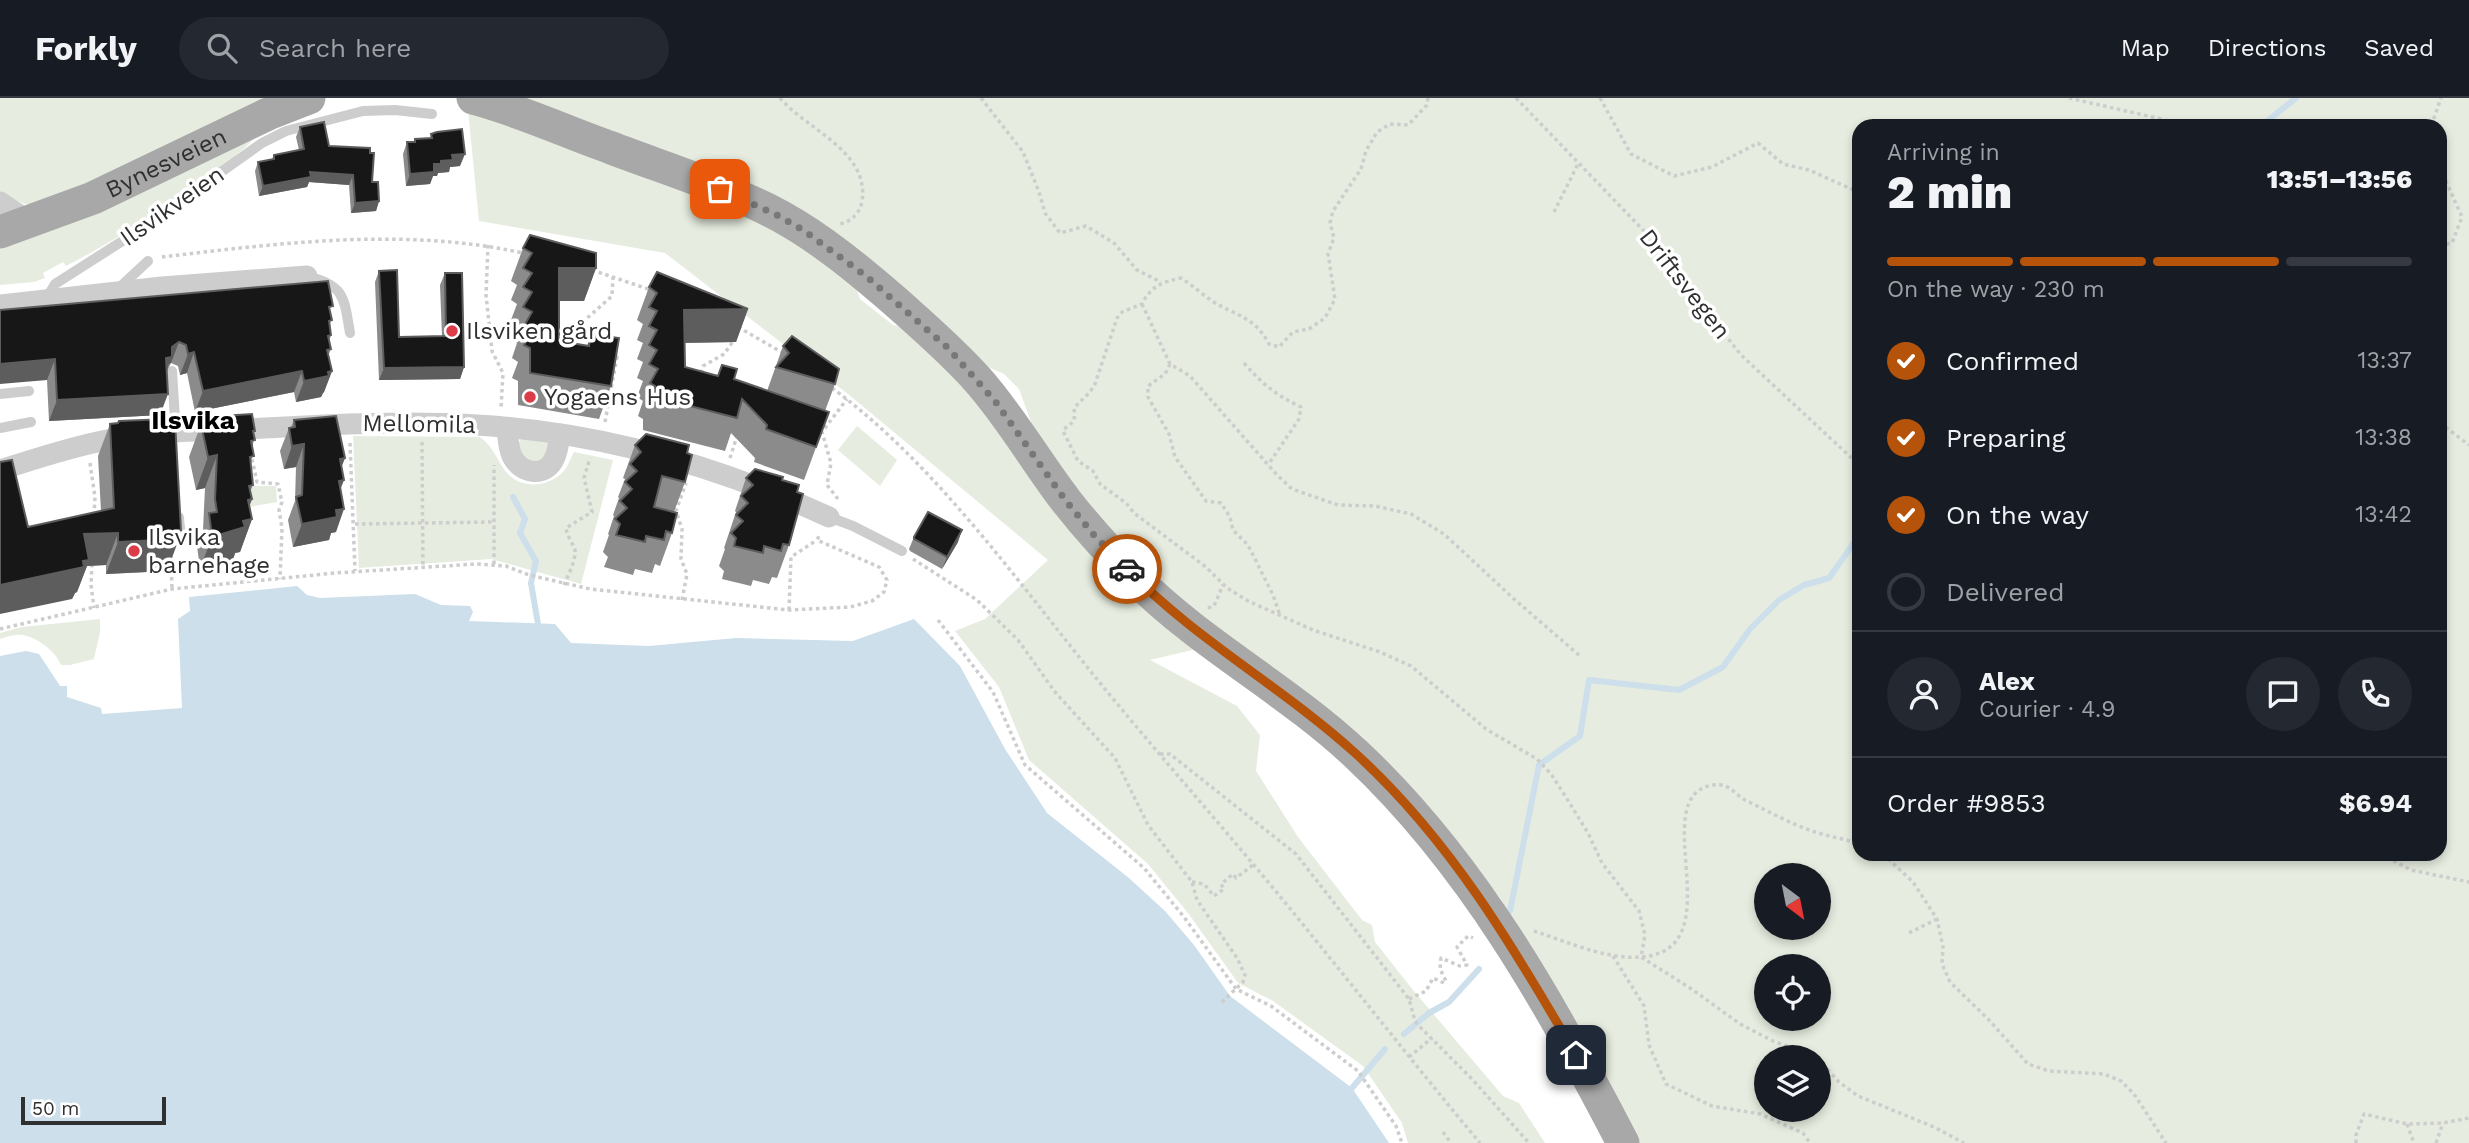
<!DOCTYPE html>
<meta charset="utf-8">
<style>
body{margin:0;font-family:"Work Sans",sans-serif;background:#242831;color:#f1f3f6;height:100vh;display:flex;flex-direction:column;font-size:26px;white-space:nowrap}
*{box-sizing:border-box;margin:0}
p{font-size:23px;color:#9ea1a6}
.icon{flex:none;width:38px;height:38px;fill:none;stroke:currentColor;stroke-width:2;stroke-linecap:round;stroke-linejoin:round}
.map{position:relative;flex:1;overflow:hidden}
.panel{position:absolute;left:1852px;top:21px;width:595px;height:742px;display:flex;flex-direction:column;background:#171b24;border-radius:21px;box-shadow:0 4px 10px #0003}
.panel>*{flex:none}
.needle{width:46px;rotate:148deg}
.controls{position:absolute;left:1754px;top:765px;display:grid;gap:14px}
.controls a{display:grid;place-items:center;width:77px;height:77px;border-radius:50%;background:#171b24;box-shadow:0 4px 10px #0003;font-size:35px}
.scale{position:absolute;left:21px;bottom:18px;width:145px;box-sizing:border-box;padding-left:7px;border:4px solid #303030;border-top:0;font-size:19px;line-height:24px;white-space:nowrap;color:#303030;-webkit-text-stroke:5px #fff;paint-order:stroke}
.pin{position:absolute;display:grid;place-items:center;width:60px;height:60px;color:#fff;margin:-30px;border-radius:14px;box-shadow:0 4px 10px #0006}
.courier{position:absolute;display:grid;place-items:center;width:70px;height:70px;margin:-35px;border:5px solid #b45309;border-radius:50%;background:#fff;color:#222;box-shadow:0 2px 9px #0007}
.headline em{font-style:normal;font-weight:800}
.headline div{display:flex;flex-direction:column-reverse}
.headline{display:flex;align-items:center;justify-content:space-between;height:119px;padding:0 35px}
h1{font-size:46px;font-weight:800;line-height:52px}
.bar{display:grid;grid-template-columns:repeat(4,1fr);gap:10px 7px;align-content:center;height:84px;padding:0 35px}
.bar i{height:9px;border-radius:5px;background:#363941}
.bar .current{background:#b45309}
.bar p{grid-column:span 4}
.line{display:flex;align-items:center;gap:18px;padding:0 35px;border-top:2px solid #363941}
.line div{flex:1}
.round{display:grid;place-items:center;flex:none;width:74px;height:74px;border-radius:37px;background:#242831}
ol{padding:0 35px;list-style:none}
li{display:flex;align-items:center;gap:21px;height:77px}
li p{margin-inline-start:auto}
li .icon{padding:7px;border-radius:50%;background:#b45309;color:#fff;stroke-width:4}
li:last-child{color:#9ea1a6}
li i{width:38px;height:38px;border:4px solid #363941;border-radius:50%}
header{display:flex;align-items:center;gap:42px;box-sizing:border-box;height:98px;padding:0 35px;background:#171b24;border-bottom:2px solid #363941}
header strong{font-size:33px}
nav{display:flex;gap:38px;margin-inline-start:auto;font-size:24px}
.search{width:490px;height:63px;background:#242831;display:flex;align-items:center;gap:18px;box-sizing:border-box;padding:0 24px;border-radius:38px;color:#9ea1a6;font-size:26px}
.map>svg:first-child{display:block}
.green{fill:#e6ecdf;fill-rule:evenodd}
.water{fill:#ccdfeb}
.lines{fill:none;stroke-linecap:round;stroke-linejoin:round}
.stream{stroke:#ccdfeb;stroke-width:6}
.path{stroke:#cdcdcd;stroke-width:3.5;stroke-dasharray:3.5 3.5;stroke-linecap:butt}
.lane{stroke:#cdcdcd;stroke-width:10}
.street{stroke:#cdcdcd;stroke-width:21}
.primary{stroke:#a8a8a8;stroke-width:33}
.wall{fill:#8b8b8b}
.shaded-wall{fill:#5d5d5d}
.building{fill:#171717;stroke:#5d5d5d;stroke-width:2}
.done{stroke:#787878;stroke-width:7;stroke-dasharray:0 12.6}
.route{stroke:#b45309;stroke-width:9}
.poi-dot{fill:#dc3c47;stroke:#fff;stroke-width:2.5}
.labels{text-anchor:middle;stroke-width:7;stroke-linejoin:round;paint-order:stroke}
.street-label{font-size:24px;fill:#303030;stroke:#fff}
.poi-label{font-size:24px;fill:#303030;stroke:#fff;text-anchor:start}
.neighbourhood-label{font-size:26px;font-weight:bold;fill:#000;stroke:#fff}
</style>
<header>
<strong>Forkly</strong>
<div class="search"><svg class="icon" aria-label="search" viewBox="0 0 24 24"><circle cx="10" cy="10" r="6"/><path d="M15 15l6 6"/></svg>Search here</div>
<nav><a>Map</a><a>Directions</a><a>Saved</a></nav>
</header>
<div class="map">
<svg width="2469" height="1045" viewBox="0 0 2469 1045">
<rect width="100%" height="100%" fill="#fff"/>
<!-- green -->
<g class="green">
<path d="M0 0H276L42 107 24 106 0 94Z"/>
<path d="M512 0H2469V1045H1634L1527 852 1501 801 1431 717 1183 506 1107 433 1033 329 1019 291 1004 276 976 264 892 185ZM1858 28H2440V756H1858ZM1766 777H1818V830H1766ZM1766 868H1818V920H1766ZM1766 959H1818V1012H1766Z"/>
<path d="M468 12 773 127 854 184 860 201 893 227 915 232 1201 550 1150 562 1237 608 1260 637 1256 673 1298 739 1362 822 1372 827 1375 844 1413 892 1503 998 1519 1005 1545 1045H1408L1402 1025 1363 968 1273 903 1238 885 1188 815 1148 766 1029 662 999 589 955 533 985 521 1048 462 848 296 665 155 479 123Z"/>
<path d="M254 41C236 59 216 73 195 88 153 118 112 144 66 168L63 164 43 175 45 180 34 184 0 187V150Z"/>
<path d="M857 328 897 362 880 388 838 352Z"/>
<path d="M353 338 480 339C494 349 497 363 507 375 522 392 548 389 563 374 568 369 570 361 574 354L613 362 581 486 491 461 359 470Z"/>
<path d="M521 341 552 344 551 357 531 367 517 348Z"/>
<path d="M245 388H276L277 404 249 409Z"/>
<path d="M100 521V534L94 561 70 567H61C56 553 37 539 22 537 16 536 6 539 0 541V535L22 529Z"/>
</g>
<!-- water -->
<path class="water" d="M297 488 307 497 320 500 415 496 441 507 470 508 473 514 469 523 555 526 571 545 649 548 736 540 853 543 914 521 960 568 1005 651 1047 715 1129 780 1165 813 1194 847 1230 898 1352 990 1389 1045H0V558L26 553 39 556 60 588H67V599L101 610 102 616 182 610 178 521 190 513 189 499Z"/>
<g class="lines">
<!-- stream -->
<g class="stream">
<path d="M2261 28 2296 0"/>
<path d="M513 399 525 421 520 435 536 463 531 485 538 526"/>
<path d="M1510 813 1539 667 1580 638 1589 582 1679 592 1723 569 1750 531 1779 502 1804 487 1829 480 1858 439"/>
<path d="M1404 936 1429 915 1449 904 1479 871"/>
<path d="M1352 990 1385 951"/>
</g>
<!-- path -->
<g class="path">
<path d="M780 0C807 32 870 53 862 104 859 116 852 123 840 126"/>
<path d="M981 0 1023 54 1039 94 1045 115 1060 135 1086 128 1114 145 1137 172 1161 184"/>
<path d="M1428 0 1427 7 1408 27 1390 26 1377 34 1366 53 1361 71 1333 113 1330 125 1334 140 1328 156 1335 201 1325 220 1309 231 1293 234 1279 249 1269 246C1254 218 1236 218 1212 203 1202 196 1192 187 1181 180 1162 184 1151 188 1142 206L1122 214 1117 220 1095 286 1090 294 1074 310C1076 329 1071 322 1063 333L1078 363 1093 373 1100 386 1126 405 1134 415 1206 469 1227 490 1248 503 1313 532 1380 554 1411 568 1486 631 1537 661 1551 676 1569 704 1588 735 1602 765 1639 813 1645 837 1641 859 1693 892 1740 926 1773 943 1816 959"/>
<path d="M1516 0 1645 134 1741 257 1858 366"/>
<path d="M1600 0 1631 56 1674 78 1712 69 1758 45 1783 66 1809 72 1858 94"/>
<path d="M2069 0 2161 21 2181 28"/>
<path d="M2434 28V20L2441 0"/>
<path d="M2440 70 2462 119 2452 145 2440 147"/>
<path d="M1554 114 1578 66"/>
<path d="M488 147 486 197 492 253 503 275 501 310"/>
<path d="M162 159C281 145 404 129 523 155"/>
<path d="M592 172 651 192"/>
<path d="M1142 206 1170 266 1190 278 1277 377 1292 391 1338 407 1375 408 1411 416 1444 436 1514 501 1580 558"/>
<path d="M738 229 783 255"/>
<path d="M571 249 576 230 612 198 613 179"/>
<path d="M1244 265C1261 285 1277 298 1301 309L1299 321 1268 367"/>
<path d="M1170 266 1165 276 1148 288V299L1169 336 1175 359 1206 403 1221 405 1230 419 1233 432 1248 447 1273 497 1280 517"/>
<path d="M701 275 703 268 724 256 734 242"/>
<path d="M832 290C938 368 1022 490 1105 591 1174 675 1246 755 1313 839 1369 908 1423 977 1480 1045"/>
<path d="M605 324 617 259H614"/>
<path d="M2440 325 2469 347"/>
<path d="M422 344 423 469"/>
<path d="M350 345 355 473"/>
<path d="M730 360 737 338"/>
<path d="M252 361 257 384 278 386 282 404 279 412 282 430 280 481"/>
<path d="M90 365 95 399 94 417"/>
<path d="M838 401 827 387 831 365 822 334 847 301"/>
<path d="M355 426 493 424"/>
<path d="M171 458 172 491"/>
<path d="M913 461 977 502 1018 542 1055 594 1115 660 1148 727 1192 784 1197 802 1237 860 1245 877 1243 884 1221 905"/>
<path d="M92 466 91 487 94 510"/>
<path d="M494 466V367"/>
<path d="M564 487C568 477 576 463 575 452 573 445 567 439 566 430L592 414 584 380 590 360"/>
<path d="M682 502 687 476 681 461 682 431 676 413 686 385"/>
<path d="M1208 510 1214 508 1223 487"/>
<path d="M789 512 791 459 817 442"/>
<path d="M938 522 993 594 1025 667 1144 770 1184 819 1236 891 1271 908 1358 973 1396 1028 1402 1045"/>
<path d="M0 531 172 491 335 475 476 466 506 468 529 477 590 491 789 512 850 509 872 503 884 494 887 482 879 469 817 442 820 436"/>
<path d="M1160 656H1170L1296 756 1409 901 1415 923 1419 928 1472 981 1529 1045"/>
<path d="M1883 756 1913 784 1937 821 1943 849 1942 866 1950 884 1989 922 2028 966 2049 973 2104 976 2121 983 2134 996 2166 1045"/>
<path d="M2381 756 2411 772 2469 784"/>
<path d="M1192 784 1204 786 1214 798 1224 791 1221 786 1233 776 1236 780 1253 767"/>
<path d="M1534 833C1568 844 1607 862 1642 859 1736 851 1643 698 1713 687 1730 684 1735 698 1749 704 1770 714 1791 726 1812 733 1827 738 1843 741 1858 745"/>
<path d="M1909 835 1937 821"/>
<path d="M1613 858 1644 908 1649 947 1666 986 1712 1008 1760 1016 1803 1035 1810 1045"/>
<path d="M1409 901 1426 893 1433 880 1444 885 1446 883 1440 871 1441 860 1460 868 1467 867 1457 849 1468 838 1473 840"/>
<path d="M1409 959 1432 940"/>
<path d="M1818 961 1839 984 1858 998 1934 1029 1964 1045"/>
<path d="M2407 1026 2414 1045"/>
<path d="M1443 1034 1451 1045"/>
<path d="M2356 1045V1037L2364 1016 2407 1026 2443 1025 2469 1020"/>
<path d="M2436 1045 2443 1025"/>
</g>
<!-- lane -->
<g class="lane">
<path d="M307 178C345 187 344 200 350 235"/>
<path d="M119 190 148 163"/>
<path d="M46 201 55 186 135 135 262 45 286 33 363 13 395 12 432 16"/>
<path d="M172 273 176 337"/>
<path d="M0 296 29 293"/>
<path d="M0 330 31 324"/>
<path d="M179 419C180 429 179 436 188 442L194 441"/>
<path d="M829 419 853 428 902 453"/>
</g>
<!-- street -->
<g class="street">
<path d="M0 104 18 116 21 127"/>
<path d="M0 207 162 189 307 178"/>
<path d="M507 330C508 339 508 349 512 358 521 377 547 380 555 359 558 352 559 343 560 336"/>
<path d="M0 372C35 361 70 349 107 342 158 332 213 333 265 330 336 326 407 323 477 327 600 334 718 368 829 419"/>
</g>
<!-- primary -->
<g class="primary">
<path d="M473 0C519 12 564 33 609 49 666 71 726 89 780 118 822 141 860 173 896 204 924 229 952 253 977 281 1011 319 1036 364 1067 404 1089 432 1112 457 1137 482 1203 548 1288 592 1357 657 1472 765 1551 906 1623 1045"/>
<path id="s1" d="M0 134 93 100 268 16 309 0"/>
</g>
</g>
<!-- wall -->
<g class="wall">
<path d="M300 29 329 48 370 55 372 84 379 103 376 113 351 115 349 87 309 84 307 89 259 98 255 73 258 64 272 61 274 57 299 52 296 39Z"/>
<path d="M431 36 460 68 450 69 449 74 438 75 437 78H433L430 86 406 88 403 56 407 44H414L415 41 430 40Z"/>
<path d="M523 150 596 170 584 203H559V243L587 248 591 236 611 288 599 321 518 307V283L512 280 518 264 512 260 517 245 512 241 517 225 511 222 517 206 511 202 517 187 511 183Z"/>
<path d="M379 173 399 239 442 238 440 187 445 175 464 269 460 281 379 282 375 184Z"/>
<path d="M649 189 748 211 736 244 685 245V269L718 278 734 281 767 293 783 248 835 286 825 313 829 314 804 382 754 364 755 360 731 335 725 353 643 332V321L638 318 643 303 637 299 643 283 637 280 643 264 637 261 643 245 637 242 643 226 637 222Z"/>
<path d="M0 212 331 215 330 229 331 237 329 244 331 251 328 258 332 273 324 294 323 295 321 299 296 304 294 294 195 314 187 275 180 277 178 268 171 265 167 273 160 317 49 323 47 282Z"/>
<path d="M206 319 254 337 251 367 253 387 250 394 252 401 249 408 252 421 240 454 235 455 233 462 200 471 197 448 203 432 205 390 196 392 189 359 201 326 204 325Z"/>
<path d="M294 322 345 360 341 369 344 382 340 391 336 434 331 435 329 442 293 449 288 422 295 403 296 369 284 371 280 353 289 330 291 329Z"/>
<path d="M110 326 179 437 167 473 106 476V467L87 468 77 494 75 495 72 501 28 429 101 413 98 358Z"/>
<path d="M635 347 687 355 685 384 674 414 672 435 660 468 655 466 652 475 635 471 633 477 604 469 608 459 603 454 609 437 608 436 614 418 613 417 619 400 618 399 625 381 623 380Z"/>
<path d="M746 380 782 382 797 394 789 447 777 480 772 479 769 486 753 482 751 488 722 481 724 473 719 468 725 451 724 450 736 414 735 413Z"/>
<path d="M914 439 958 444 942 471 910 453 909 451Z"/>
</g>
<!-- shaded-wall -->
<g class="shaded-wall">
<path d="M465 56 460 68 450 69 449 74 438 75 437 78H433L430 86 406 88 410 76 452 57Z"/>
<path d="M310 74 353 77 349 87 309 84 307 89 259 98 263 88Z"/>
<path d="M379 103 376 113 351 115 355 105Z"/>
<path d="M559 170H596L584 203H547Z"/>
<path d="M748 211 736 244 672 245 684 212Z"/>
<path d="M179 244 171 265 169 266 164 280 166 260 172 249Z"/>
<path d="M194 254 187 275 180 277 188 256Z"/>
<path d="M55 261 47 282 0 286V266Z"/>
<path d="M464 269 460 281 379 282 384 270Z"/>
<path d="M302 273 294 294 195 314 203 293Z"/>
<path d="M332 273 324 294 323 295 321 299 296 304 304 283Z"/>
<path d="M168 296 160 317 49 323 57 302Z"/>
<path d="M304 346 296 369 284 371 292 348Z"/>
<path d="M217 357 205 390 196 392 208 359Z"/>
<path d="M345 360 336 383 340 361Z"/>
<path d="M344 382 335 405 339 383Z"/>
<path d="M252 401 244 423 252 421 240 454 235 455 233 462 200 471 212 439 248 402Z"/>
<path d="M344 411 336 434 331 435 329 442 293 449 302 426 336 412Z"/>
<path d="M181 432 178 441H179L167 473 106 476 118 444Z"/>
<path d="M962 432 958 444 942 471 947 459Z"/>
<path d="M118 435 106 467 87 468 77 494 75 495 72 501 0 516V487L84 436Z"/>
</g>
<!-- building -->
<g class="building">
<path d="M324 24 329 48 370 50V55H374L372 84H378L379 103 355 105 353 77 310 74 311 79 263 88 258 64 274 61V57L304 51 300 29Z"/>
<path d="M462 31 465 56 452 57 453 62 441 63V66H434V74L410 76 407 44H415V41L432 40 431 36 437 34Z"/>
<path d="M530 137 596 155V170H559V243L589 248 591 236 619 240 611 288 530 275V250L524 247 532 233 524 228 532 214 523 209 532 194 523 189 532 175 523 170 532 155 523 150Z"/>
<path d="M397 172 399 239 446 238 445 175H462L464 269 384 270 379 173Z"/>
<path d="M657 174 748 211 684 212 685 269 718 278 722 267 737 271 734 281 829 314 816 349 766 331 767 327 742 301 737 320 655 299V288L650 285 658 271 649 266 657 252 649 247 657 232 649 228 657 213 649 209 657 195 649 189Z"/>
<path d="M328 183 333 208 329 209 332 222 329 223 331 237 328 238 331 251 327 252 332 273 328 274 329 278 304 283 302 273 203 293 194 254 188 256 186 247 179 244 172 249V259L166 260 168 296 57 302 55 261 0 266V212Z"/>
<path d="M792 238 839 271 835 286 776 269 789 255 783 248Z"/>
<path d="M252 316 255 333H253L255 342 251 343 254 358 250 359 253 387 249 388 252 401 248 402 252 421 243 423 245 429 212 439 209 415 217 414 215 401 217 357 208 359 201 326 208 325 206 319Z"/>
<path d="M336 318 345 360 340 361 344 382 339 383 344 411 336 412 337 419 302 426 296 399 302 397 304 346 292 348 289 330 295 329 294 322Z"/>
<path d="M167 321V323H175L181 432H179V441L118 444V435L84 436 89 462 83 463 84 469 0 487V364L12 362 28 429 114 410 110 326 118 325 119 323Z"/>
<path d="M646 336 689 347 687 355 692 357 685 384 662 378 654 409 677 415 672 435 666 433 664 442 646 438 645 444 616 437 620 426 615 421 627 410 620 403 632 391 625 384 637 373 630 366 641 354 635 347Z"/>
<path d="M755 371 783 379 782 382 799 387 797 394 803 396 789 447 783 446 781 453 764 448 763 455 734 448 736 440 731 435 743 423 736 417 748 405 741 398 753 387 746 380Z"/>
<path d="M928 414 962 432 947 459 914 441V439Z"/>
</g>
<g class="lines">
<!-- done -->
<path class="done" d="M720 91 777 117 803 132 866 178 948 250 995 303 1066 403 1094 437 1127 471"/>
<!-- route -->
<path class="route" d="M1127 471C1195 541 1282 589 1354 654 1449 740 1513 848 1576 957"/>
</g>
<!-- markers -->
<g class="poi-dot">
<circle cx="452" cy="233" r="7"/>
<circle cx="530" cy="299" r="7"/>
<circle cx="134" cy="453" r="7"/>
</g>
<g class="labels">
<!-- street labels -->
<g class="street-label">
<text dy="8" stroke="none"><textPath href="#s1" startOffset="180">Bynesveien</textPath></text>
<text transform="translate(172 108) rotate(-35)" y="8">Ilsvikveien</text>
<text transform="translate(1685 186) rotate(52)" y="8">Driftsvegen</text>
<text transform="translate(419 326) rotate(1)" y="8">Mellomila</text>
</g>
<!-- poi labels -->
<g class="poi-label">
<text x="466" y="241">Ilsviken gård</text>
<text x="544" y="307">Yogaens Hus</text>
<text x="148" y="447">Ilsvika<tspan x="148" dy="28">barnehage</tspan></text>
</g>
<!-- neighbourhood labels -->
<g class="neighbourhood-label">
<text x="193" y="331">Ilsvika</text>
</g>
</g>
</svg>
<div class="controls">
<a><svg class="needle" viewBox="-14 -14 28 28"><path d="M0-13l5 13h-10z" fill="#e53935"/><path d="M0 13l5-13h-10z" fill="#9ea1a6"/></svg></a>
<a><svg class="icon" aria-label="locate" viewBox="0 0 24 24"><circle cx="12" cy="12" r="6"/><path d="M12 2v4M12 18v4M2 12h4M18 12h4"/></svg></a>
<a><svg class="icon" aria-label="layers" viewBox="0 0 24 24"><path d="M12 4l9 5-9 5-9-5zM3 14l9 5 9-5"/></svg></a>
</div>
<div class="scale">50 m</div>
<div class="pin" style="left:720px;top:91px;background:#ea580c"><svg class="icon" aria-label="bag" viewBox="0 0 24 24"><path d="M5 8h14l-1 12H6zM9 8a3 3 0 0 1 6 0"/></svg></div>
<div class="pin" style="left:1576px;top:957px;background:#1f2937"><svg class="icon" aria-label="home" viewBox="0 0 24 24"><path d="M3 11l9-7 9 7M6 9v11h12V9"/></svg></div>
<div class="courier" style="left:1127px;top:471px"><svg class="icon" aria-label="car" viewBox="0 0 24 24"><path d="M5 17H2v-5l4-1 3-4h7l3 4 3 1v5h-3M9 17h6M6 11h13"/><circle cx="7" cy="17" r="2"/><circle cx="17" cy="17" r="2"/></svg></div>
<section class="panel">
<div class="headline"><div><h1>2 min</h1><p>Arriving in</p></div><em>13:51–13:56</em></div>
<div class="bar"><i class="current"></i><i class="current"></i><i class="current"></i><i></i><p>On the way · 230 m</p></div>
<ol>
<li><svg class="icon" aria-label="check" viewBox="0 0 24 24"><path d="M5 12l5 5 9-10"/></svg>Confirmed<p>13:37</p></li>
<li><svg class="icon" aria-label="check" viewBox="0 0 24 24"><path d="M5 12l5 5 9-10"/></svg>Preparing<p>13:38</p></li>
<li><svg class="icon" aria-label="check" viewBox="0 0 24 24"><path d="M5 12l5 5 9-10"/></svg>On the way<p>13:42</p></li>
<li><i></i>Delivered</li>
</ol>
<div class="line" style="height:126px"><a class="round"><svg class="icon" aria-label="person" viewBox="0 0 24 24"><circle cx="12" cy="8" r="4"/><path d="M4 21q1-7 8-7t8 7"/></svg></a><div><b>Alex</b><p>Courier · 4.9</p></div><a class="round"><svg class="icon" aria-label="chat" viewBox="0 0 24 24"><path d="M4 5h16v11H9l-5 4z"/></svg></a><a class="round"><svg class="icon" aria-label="phone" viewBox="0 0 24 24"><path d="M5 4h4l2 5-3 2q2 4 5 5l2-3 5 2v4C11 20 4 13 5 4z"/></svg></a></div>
<div class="line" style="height:91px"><div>Order #9853</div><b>$6.94</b></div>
</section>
</div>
